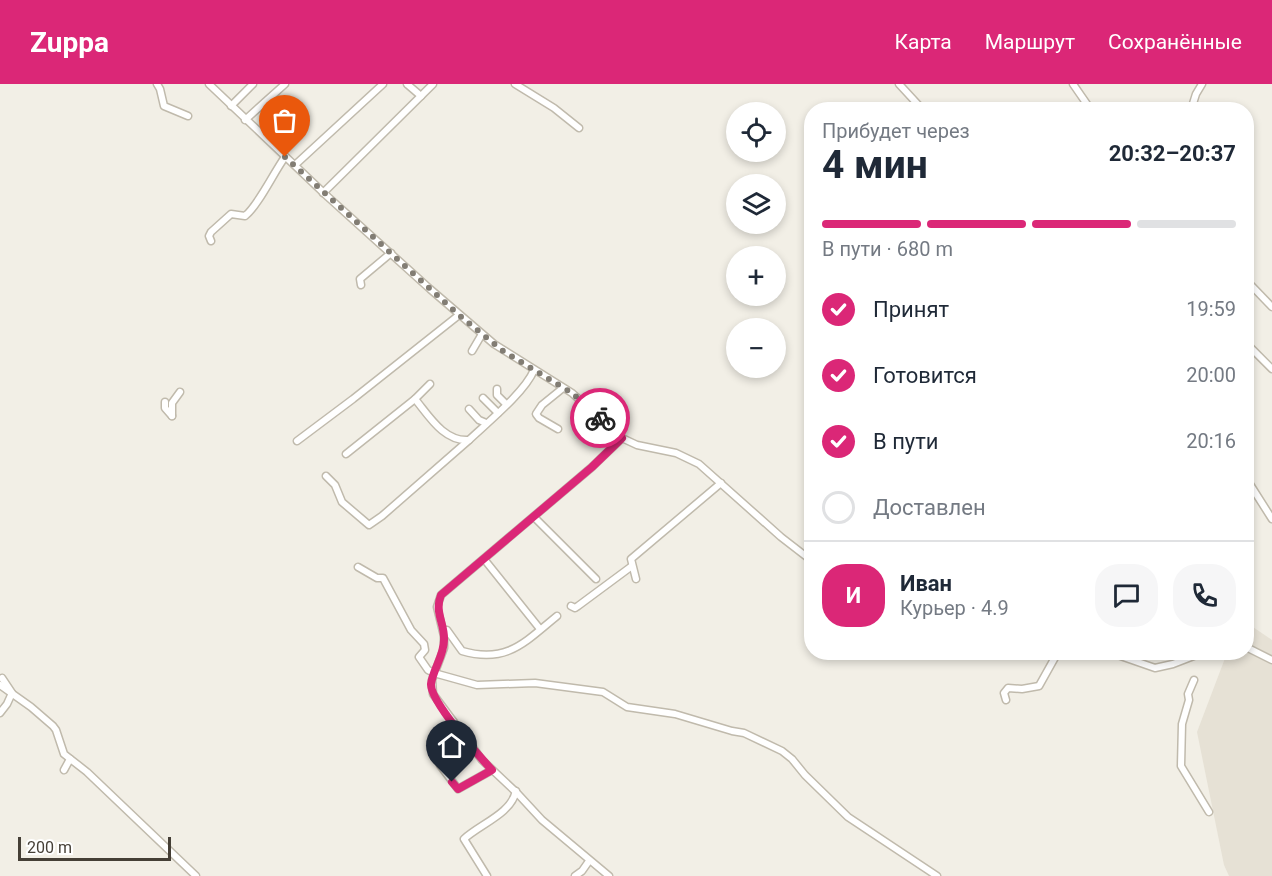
<!DOCTYPE html>
<html lang="ru">
<meta charset="utf-8">
<style>
body{margin:0;font-family:Roboto,sans-serif;background:#f6f6f7;color:#1f2937;height:100vh;display:flex;flex-direction:column;font-size:22px;white-space:nowrap}
*{box-sizing:border-box;margin:0}
p{font-size:20px;color:#747a83}
.icon{flex:none;width:33px;height:33px;fill:none;stroke:currentColor;stroke-width:2;stroke-linecap:round;stroke-linejoin:round}
.map{position:relative;flex:1;overflow:hidden}
.drawer{position:absolute;left:804px;top:18px;width:450px;height:558px;display:flex;flex-direction:column;background:#fff;border-radius:24px;box-shadow:0 3px 9px #0003}
.drawer>*{flex:none}
.buttons{position:absolute;left:726px;top:18px;display:grid;gap:12px}
.buttons a{display:grid;place-items:center;width:60px;height:60px;border-radius:50%;background:#fff;box-shadow:0 3px 9px #0003;font-size:30px}
.scale{position:absolute;left:18px;bottom:15px;width:153px;box-sizing:border-box;padding-left:6px;border:3px solid #453f36;border-top:0;font-size:16px;line-height:21px;white-space:nowrap;color:#453f36;-webkit-text-stroke:4px #fff;paint-order:stroke}
.pin{position:absolute;display:grid;place-items:center;width:51px;height:51px;color:#fff;margin:-62px -26px;border-radius:50% 50% 50% 0;rotate:-45deg;box-shadow:0 0 6px #0007}
.pin .icon{rotate:45deg}
.courier{position:absolute;display:grid;place-items:center;width:60px;height:60px;margin:-30px;border:4px solid #db2777;border-radius:50%;background:#fff;color:#222;box-shadow:0 2px 8px #0007}
.headline em{font-style:normal;font-weight:700}
.headline div{display:flex;flex-direction:column-reverse}
.headline{display:flex;align-items:center;justify-content:space-between;height:102px;padding:0 18px}
h1{font-size:39px;font-weight:700;line-height:45px}
.bar{display:grid;grid-template-columns:repeat(4,1fr);gap:9px 6px;align-content:center;height:72px;padding:0 18px}
.bar i{height:8px;border-radius:4px;background:#e0e1e3}
.bar .on{background:#db2777}
.bar p{grid-column:span 4}
.line{display:flex;align-items:center;gap:15px;padding:0 18px;border-top:2px solid #e0e1e3}
.line div{flex:1}
.round{display:grid;place-items:center;flex:none;width:63px;height:63px;border-radius:24px;background:#f6f6f7}
ol{padding:0 18px;list-style:none}
li{display:flex;align-items:center;gap:18px;height:66px}
li p{margin-inline-start:auto}
li .icon{padding:6px;border-radius:50%;background:#db2777;color:#fff;stroke-width:4}
li:last-child{color:#747a83}
li i{width:33px;height:33px;border:3px solid #e0e1e3;border-radius:50%}
header{display:flex;align-items:center;gap:36px;box-sizing:border-box;height:84px;padding:0 30px;background:#db2777;color:#fff}
header strong{font-size:28px}
nav{display:flex;gap:33px;margin-inline-start:auto;font-size:21px}
.map>svg:first-child{display:block}
.residential{fill:#e6e1d5}
.lines{fill:none;stroke-linecap:round;stroke-linejoin:round}
.minor-casing{stroke:#c0baac;stroke-width:9}
.minor{stroke:#fff;stroke-width:6}
.done{stroke:#827d74;stroke-width:6;stroke-dasharray:0 10.8}
.route{stroke:#db2777;stroke-width:8}
</style>
<header>
<strong>Zuppa</strong>
<nav><a>Карта</a><a>Маршрут</a><a>Сохранённые</a></nav>
</header>
<div class="map">
<svg width="1272" height="792" viewBox="0 0 1272 792">
<rect width="100%" height="100%" fill="#f2efe6"/>
<!-- residential -->
<path class="residential" d="M1247 539 1272 556V792H1229L1224 781 1197 648 1227 569 1246 568Z"/>
<g class="lines">
<!-- minor casing -->
<g class="minor-casing">
<g id="minor">
<path d="M157 0 160 5 164 22 188 32"/>
<path d="M209 0 328 113 430 205 494 260 572 309 622 354 637 361 676 369 699 380 781 453 812 477"/>
<path d="M407 0 421 12"/>
<path d="M515 0 554 24 579 44"/>
<path d="M899 0 923 26"/>
<path d="M1073 0 1091 26"/>
<path d="M231 22 253 0"/>
<path d="M1191 26 1196 10 1202 0"/>
<path d="M245 36 285 0"/>
<path d="M295 81 383 0"/>
<path d="M323 109 433 0"/>
<path d="M211 157 209 152 211 148 231 130 245 132C258 122 274 88 285 73"/>
<path d="M1246 196 1272 223"/>
<path d="M361 201 360 195 391 169"/>
<path d="M1246 259 1272 285"/>
<path d="M472 267 482 250"/>
<path d="M430 300 415 315C429 332 444 358 469 356 487 339 525 308 534 286"/>
<path d="M497 305V311L506 320"/>
<path d="M483 314 498 329"/>
<path d="M165 318V324L172 332"/>
<path d="M469 325 479 336 486 339"/>
<path d="M172 332V319L180 308"/>
<path d="M558 345 539 334 536 330 542 321 563 304"/>
<path d="M297 357 353 315 459 231"/>
<path d="M346 370 415 315"/>
<path d="M326 392 335 401 342 418 369 441 382 432 469 356"/>
<path d="M1246 394 1272 435"/>
<path d="M534 433 596 495"/>
<path d="M484 475 540 545"/>
<path d="M358 483 377 494H383L411 546 424 560 425 566 419 573 428 586 434 589 477 601 535 599 603 608 627 623 675 630 732 647 744 649 782 667 792 675 805 691 848 733 937 792"/>
<path d="M636 495 631 475 721 399"/>
<path d="M571 522 575 524 578 522 632 482"/>
<path d="M443 546H447L462 567C507 580 525 558 557 532"/>
<path d="M1246 563 1272 576"/>
<path d="M1109 568 1155 584 1173 580 1204 568"/>
<path d="M1194 596 1188 610 1189 616 1182 640 1181 682 1209 728"/>
<path d="M0 601 31 623 53 642 56 646 64 670 87 688 196 792"/>
<path d="M1006 616 1004 609 1008 604 1022 605 1039 602 1058 568"/>
<path d="M0 629 7 620 12 609 2 594"/>
<path d="M440 681 458 705 492 686"/>
<path d="M64 686 70 675"/>
<path d="M487 792 464 755C480 740 511 730 516 707"/>
<path d="M575 792 582 787 589 777"/>
<path d="M609 792 542 736 517 709 482 676 433 610 432 596 444 564V552L437 523 441 511 592 383 622 354"/>
</g>
</g>
<!-- minor -->
<use href="#minor" class="minor"/>
</g>
<g class="lines">
<!-- done -->
<path class="done" d="M285 73 459 231 503 267 572 309 600 334"/>
<!-- route -->
<path class="route" d="M452 698 458 705 492 686C479 672 430 617 431 600 433 585 444 572 444 556 445 540 434 528 441 511L592 383 622 354 600 334"/>
</g>
</svg>
<div class="buttons">
<a><svg class="icon" aria-label="locate" viewBox="0 0 24 24"><circle cx="12" cy="12" r="6"/><path d="M12 2v4M12 18v4M2 12h4M18 12h4"/></svg></a>
<a><svg class="icon" aria-label="layers" viewBox="0 0 24 24"><path d="M12 4l9 5-9 5-9-5zM3 14l9 5 9-5"/></svg></a>
<a>+</a>
<a>−</a>
</div>
<div class="scale">200 m</div>
<div class="pin" style="left:285px;top:73px;background:#ea580c"><svg class="icon" aria-label="bag" viewBox="0 0 24 24"><path d="M5 8h14l-1 12H6zM9 8a3 3 0 0 1 6 0"/></svg></div>
<div class="pin" style="left:452px;top:698px;background:#1f2937"><svg class="icon" aria-label="home" viewBox="0 0 24 24"><path d="M3 11l9-7 9 7M6 9v11h12V9"/></svg></div>
<div class="courier" style="left:600px;top:334px"><svg class="icon" aria-label="bike" viewBox="0 0 24 24"><circle cx="6" cy="16" r="4"/><circle cx="18" cy="16" r="4"/><path d="M6 16l4-8h5l3 8M10 8l3 8H6M13 5h3"/></svg></div>
<section class="drawer">
<div class="headline"><div><h1>4 мин</h1><p>Прибудет через</p></div><em>20:32–20:37</em></div>
<div class="bar"><i class="on"></i><i class="on"></i><i class="on"></i><i></i><p>В пути · 680 m</p></div>
<ol>
<li><svg class="icon" aria-label="check" viewBox="0 0 24 24"><path d="M5 12l5 5 9-10"/></svg>Принят<p>19:59</p></li>
<li><svg class="icon" aria-label="check" viewBox="0 0 24 24"><path d="M5 12l5 5 9-10"/></svg>Готовится<p>20:00</p></li>
<li><svg class="icon" aria-label="check" viewBox="0 0 24 24"><path d="M5 12l5 5 9-10"/></svg>В пути<p>20:16</p></li>
<li><i></i>Доставлен</li>
</ol>
<div class="line" style="height:108px"><b class="round" style="background:#db2777;color:#fff">И</b><div><b>Иван</b><p>Курьер · 4.9</p></div><a class="round"><svg class="icon" aria-label="chat" viewBox="0 0 24 24"><path d="M4 5h16v11H9l-5 4z"/></svg></a><a class="round"><svg class="icon" aria-label="phone" viewBox="0 0 24 24"><path d="M5 4h4l2 5-3 2q2 4 5 5l2-3 5 2v4C11 20 4 13 5 4z"/></svg></a></div>
</section>
</div>
